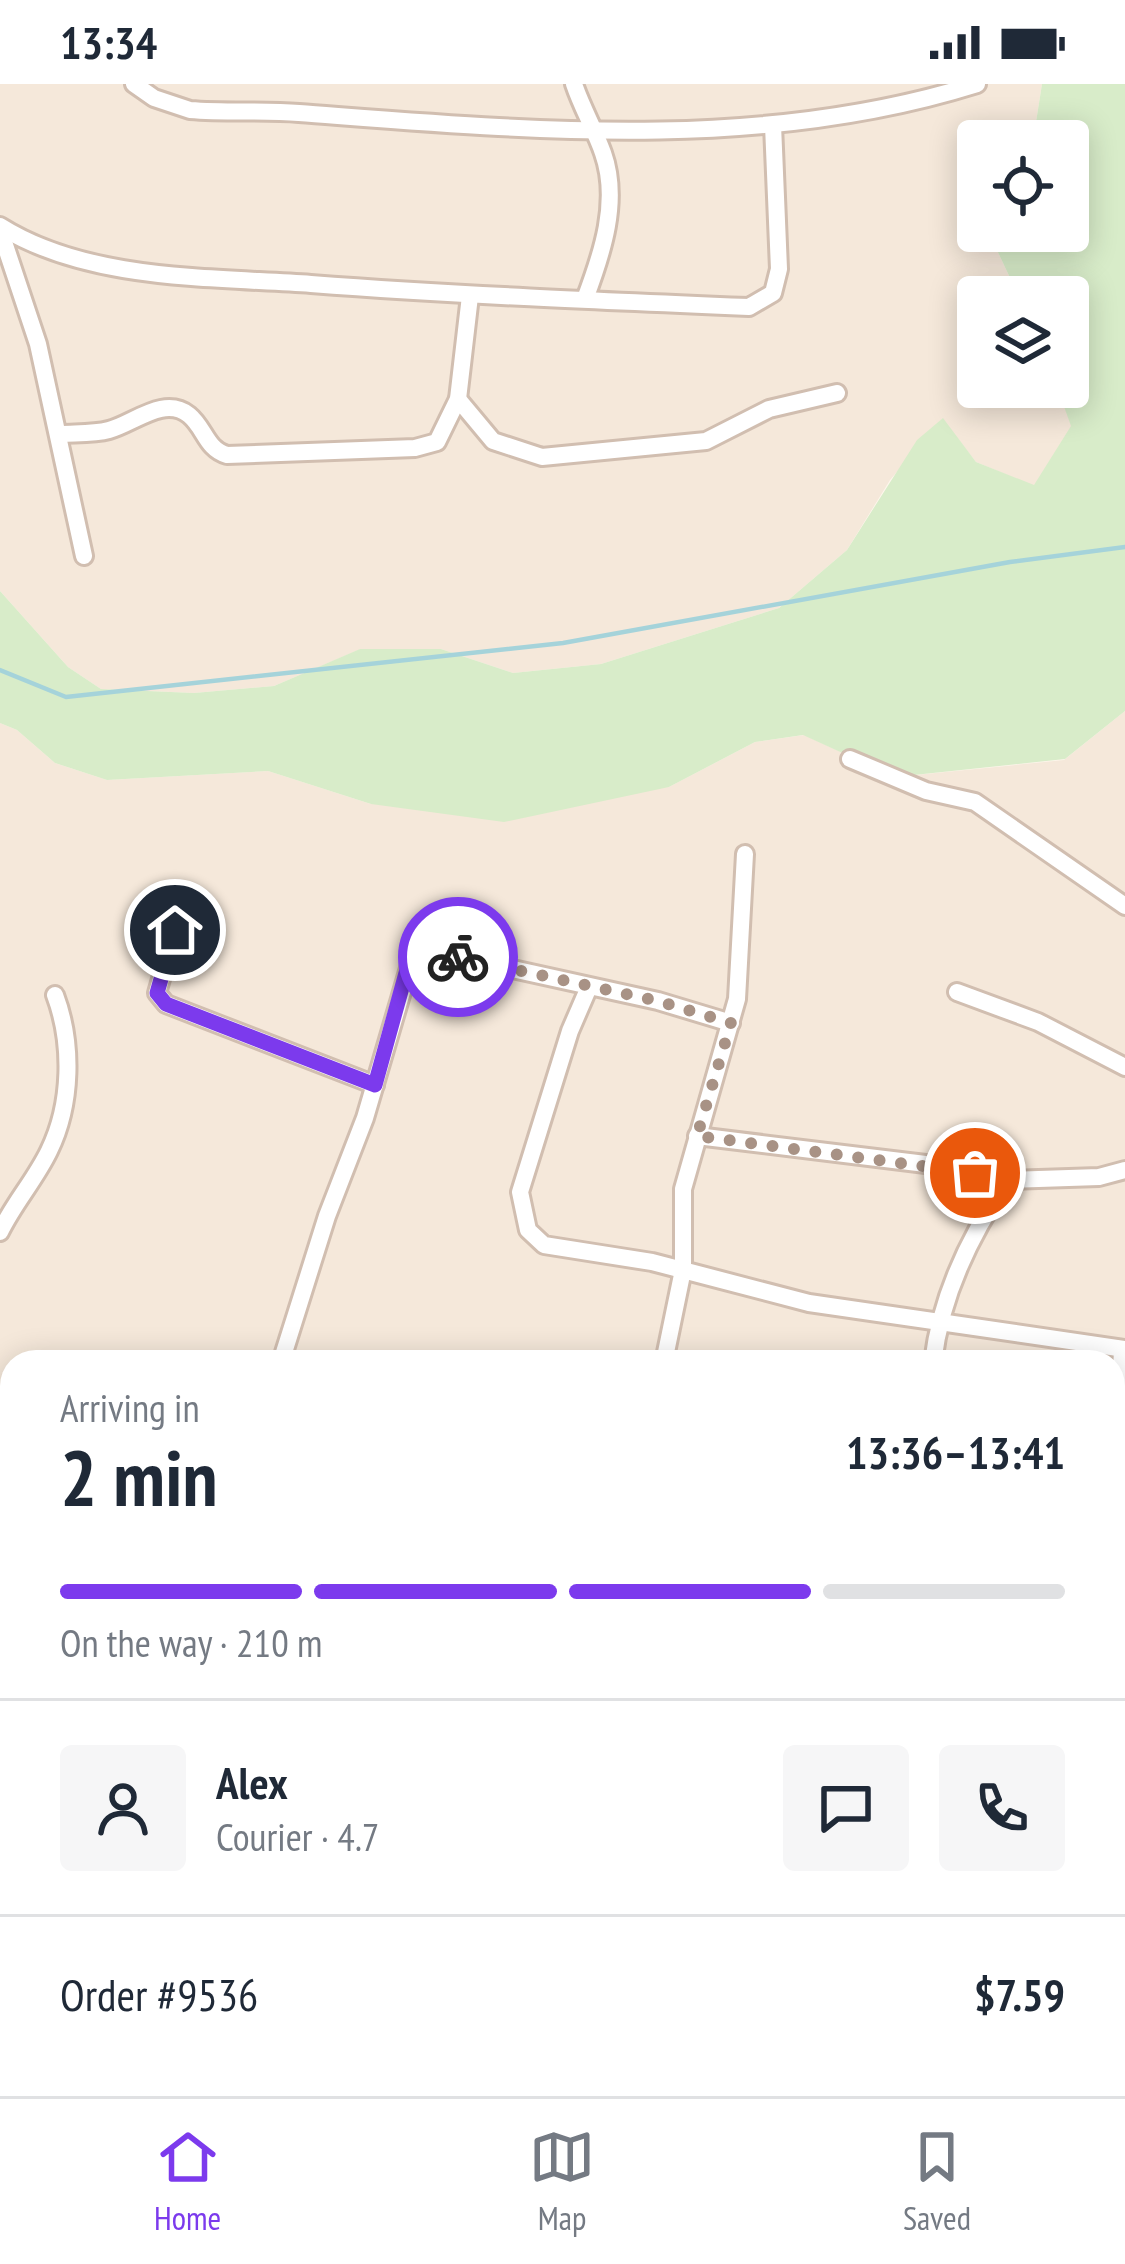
<!DOCTYPE html>
<meta charset="utf-8">
<style>
body{margin:0;font-family:"PT Sans Narrow",sans-serif;background:#f6f6f7;color:#1f2937;height:100vh;display:flex;flex-direction:column;font-size:45px;white-space:nowrap}
*{box-sizing:border-box;margin:0}
p{font-size:39px;color:#747a83}
.icon{flex:none;width:66px;height:66px;fill:none;stroke:currentColor;stroke-width:2;stroke-linecap:round;stroke-linejoin:round}
.map{position:relative;flex:1;overflow:hidden}
.details{position:absolute;left:0px;top:1266px;width:1125px;height:747px;display:flex;flex-direction:column;background:#fff;border-radius:36px 36px 0 0;box-shadow:0 6px 30px #0003}
.details>*{flex:none}
.tools{position:absolute;left:957px;top:36px;display:grid;gap:24px}
.tools a{display:grid;place-items:center;width:132px;height:132px;border-radius:12px;background:#fff;box-shadow:0 6px 30px #0003;font-size:60px}
.pin{position:absolute;display:grid;place-items:center;width:102px;height:102px;color:#fff;margin:-51px;border:6px solid #fff;border-radius:50%;box-shadow:0 3px 12px #0007}
.courier{position:absolute;display:grid;place-items:center;width:120px;height:120px;margin:-60px;border:9px solid #7c3aed;border-radius:50%;background:#fff;color:#222;box-shadow:0 3px 15px #0007}
.overview em{font-style:normal;font-weight:800}
.overview div{display:flex;flex-direction:column-reverse}
.overview{display:flex;align-items:center;justify-content:space-between;height:204px;padding:0 60px}
h1{font-size:78px;font-weight:800;line-height:90px}
.bar{display:grid;grid-template-columns:repeat(4,1fr);gap:18px 12px;align-content:center;height:144px;padding:0 60px}
.bar i{height:15px;border-radius:9px;background:#e0e1e3}
.bar .active{background:#7c3aed}
.bar p{grid-column:span 4}
.line{display:flex;align-items:center;gap:30px;padding:0 60px;border-top:3px solid #e0e1e3}
.line div{flex:1}
.round{display:grid;place-items:center;flex:none;width:126px;height:126px;border-radius:12px;background:#f6f6f7}
.status{display:flex;justify-content:space-between;align-items:center;height:84px;padding:0 60px;background:#fff;direction:ltr}
.status svg{height:33px;fill:currentColor}
.tab-bar{display:flex;justify-content:space-around;align-items:center;height:168px;border-top:3px solid #e0e1e3;background:#fff;font-size:33px;color:#747a83}
.tab-bar a{display:grid;justify-items:center;gap:6px}
.tab-bar .active{color:#7c3aed}
.map>svg:first-child{display:block}
.residential{fill:#f5e8da;fill-rule:evenodd}
.green{fill:#d8ecc9}
.lines{fill:none;stroke-linecap:round;stroke-linejoin:round}
.stream{stroke:#a5d3da;stroke-width:4.5}
.minor-casing{stroke:#d1beb0;stroke-width:22}
.minor{stroke:#fff;stroke-width:16}
.done{stroke:#a89285;stroke-width:12;stroke-dasharray:0 21.6}
.route{stroke:#7c3aed;stroke-width:15}
</style>
<div class="status"><b>13:34</b><svg viewBox="0 0 49 12"><path d="M0 12V9h3v3zM5 12V6h3v6zM10 12V3h3v9zM15 12V0h3v12zM26 1h20v11H26zM47 4h2v5h-2z"/></svg></div>
<div class="map">
<svg width="1125" height="2012" viewBox="0 0 1125 2012">
<rect width="100%" height="100%" fill="#fdf6ec"/>
<!-- residential -->
<g class="residential">
<path d="M0 0H1042L1033 57H978V147H988L1019 213H978V303H1057L1072 342 1034 402 976 378 942 335 890 396 847 466 779 524 601 580 513 589 441 565H361L274 602 194 609 101 605 68 583 0 507Z"/>
<path d="M1125 627V2012H0V639L17 646 55 679 107 696 268 687 371 720 669 703 755 658 804 651 895 693 1064 676ZM12 1278H1113V2001H12Z"/>
</g>
<!-- green -->
<path class="green" d="M1042 0H1125V627L1065 675 895 693 803 651 755 658 669 703 504 738 371 720 268 687 107 696 55 679 17 646 0 639V507L68 583 101 605 194 609 274 602 360 565H441L513 589 601 580 779 524 847 466 917 356 943 334 976 378 1034 401 1071 342 1057 303H1068V213H1019L988 147H1068V57H1033Z"/>
<g class="lines">
<!-- stream -->
<path class="stream" d="M0 586 66 613 563 559 1010 478 1125 463"/>
<!-- minor casing -->
<g class="minor-casing">
<g id="minor">
<path d="M134 0 154 14 190 26C226 29 263 26 299 29 525 46 757 69 977 0"/>
<path d="M574 0C582 24 595 46 603 69 620 117 602 170 585 215"/>
<path d="M0 142C87 197 211 193 311 200 457 211 603 217 749 223L773 209 779 185 773 41"/>
<path d="M0 146 38 260 84 472"/>
<path d="M458 315 493 357 542 373 706 357 769 325 837 309"/>
<path d="M61 350C76 349 94 350 109 346 133 340 164 311 189 331 205 344 206 365 227 371L415 364 437 358 458 315 470 212"/>
<path d="M850 675 926 707 975 718 1125 822"/>
<path d="M175 846 157 909 166 920 375 1001"/>
<path d="M589 903 570 947 520 1108 528 1146 544 1161 652 1178 809 1219 1125 1265"/>
<path d="M957 908 1038 938 1125 983"/>
<path d="M697 1052 942 1082 1008 1096 1099 1093 1125 1086"/>
<path d="M0 1148C14 1119 35 1096 49 1067 72 1020 73 959 55 911"/>
<path d="M281 1278 327 1132 365 1034 414 867 422 865 658 917 731 939"/>
<path d="M664 1278 683 1186V1105L737 915 745 770"/>
<path d="M933 1278C941 1211 970 1151 1008 1096"/>
<path d="M0 1318 12 1323"/>
<path d="M0 1428 12 1398"/>
<path d="M1113 1481 1122 1265"/>
<path d="M1113 1949 1125 1989"/>
<path d="M103 2012 104 2001"/>
<path d="M440 2012 447 2001"/>
<path d="M573 2012 580 2001"/>
<path d="M961 2012 964 2001"/>
</g>
</g>
<!-- minor -->
<use href="#minor" class="minor"/>
</g>
<g class="lines">
<!-- done -->
<path class="done" d="M458 873 658 917 731 939 697 1052 975 1089"/>
<!-- route -->
<path class="route" d="M175 846 157 909 166 920 375 1001 411 871 422 865 458 873"/>
</g>
</svg>
<div class="tools">
<a><svg class="icon" aria-label="locate" viewBox="0 0 24 24"><circle cx="12" cy="12" r="6"/><path d="M12 2v4M12 18v4M2 12h4M18 12h4"/></svg></a>
<a><svg class="icon" aria-label="layers" viewBox="0 0 24 24"><path d="M12 4l9 5-9 5-9-5zM3 14l9 5 9-5"/></svg></a>
</div>
<div class="pin" style="left:975px;top:1089px;background:#ea580c"><svg class="icon" aria-label="bag" viewBox="0 0 24 24"><path d="M5 8h14l-1 12H6zM9 8a3 3 0 0 1 6 0"/></svg></div>
<div class="pin" style="left:175px;top:846px;background:#1f2937"><svg class="icon" aria-label="home" viewBox="0 0 24 24"><path d="M3 11l9-7 9 7M6 9v11h12V9"/></svg></div>
<div class="courier" style="left:458px;top:873px"><svg class="icon" aria-label="bike" viewBox="0 0 24 24"><circle cx="6" cy="16" r="4"/><circle cx="18" cy="16" r="4"/><path d="M6 16l4-8h5l3 8M10 8l3 8H6M13 5h3"/></svg></div>
<section class="details">
<div class="overview"><div><h1>2 min</h1><p>Arriving in</p></div><em>13:36–13:41</em></div>
<div class="bar"><i class="active"></i><i class="active"></i><i class="active"></i><i></i><p>On the way · 210 m</p></div>
<div class="line" style="height:216px"><a class="round"><svg class="icon" aria-label="person" viewBox="0 0 24 24"><circle cx="12" cy="8" r="4"/><path d="M4 21q1-7 8-7t8 7"/></svg></a><div><b>Alex</b><p>Courier · 4.7</p></div><a class="round"><svg class="icon" aria-label="chat" viewBox="0 0 24 24"><path d="M4 5h16v11H9l-5 4z"/></svg></a><a class="round"><svg class="icon" aria-label="phone" viewBox="0 0 24 24"><path d="M5 4h4l2 5-3 2q2 4 5 5l2-3 5 2v4C11 20 4 13 5 4z"/></svg></a></div>
<div class="line" style="height:156px"><div>Order #9536</div><b>$7.59</b></div>
</section>
</div>
<nav class="tab-bar">
<a class="active"><svg class="icon" aria-label="home" viewBox="0 0 24 24"><path d="M3 11l9-7 9 7M6 9v11h12V9"/></svg>Home</a>
<a><svg class="icon" aria-label="map" viewBox="0 0 24 24"><path d="M3 6l6-2 6 2 6-2v14l-6 2-6-2-6 2zM9 4v14M15 6v14"/></svg>Map</a>
<a><svg class="icon" aria-label="saved" viewBox="0 0 24 24"><path d="M7 4h10v16l-5-4-5 4z"/></svg>Saved</a>
</nav>
